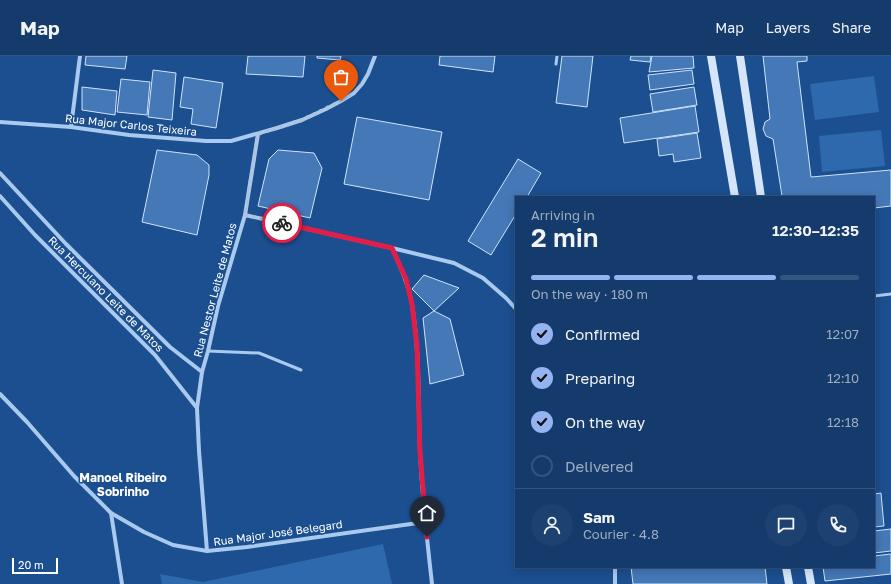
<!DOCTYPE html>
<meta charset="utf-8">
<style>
body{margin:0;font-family:"Golos Text",sans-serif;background:#1d4271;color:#f1f3f6;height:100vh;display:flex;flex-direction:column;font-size:15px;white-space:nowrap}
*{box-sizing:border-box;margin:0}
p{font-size:13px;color:#9dadc1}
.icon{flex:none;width:22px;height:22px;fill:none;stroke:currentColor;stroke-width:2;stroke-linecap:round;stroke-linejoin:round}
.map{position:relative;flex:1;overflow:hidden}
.drawer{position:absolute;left:515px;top:140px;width:360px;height:372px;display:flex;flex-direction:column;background:#143b6b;border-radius:0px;box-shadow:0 2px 10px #0003,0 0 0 1px #33557e}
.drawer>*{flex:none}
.scale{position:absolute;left:12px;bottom:10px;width:46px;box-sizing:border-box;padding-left:4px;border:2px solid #fff;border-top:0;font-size:11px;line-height:14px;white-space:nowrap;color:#fff;-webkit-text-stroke:3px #1b4f8f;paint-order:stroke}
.pin{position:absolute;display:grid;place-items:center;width:34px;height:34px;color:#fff;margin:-41px -17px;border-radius:50% 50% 50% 0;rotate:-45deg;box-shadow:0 0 4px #0007}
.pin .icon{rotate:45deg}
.courier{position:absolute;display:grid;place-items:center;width:40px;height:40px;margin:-20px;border:3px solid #e11d48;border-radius:50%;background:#fff;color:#222;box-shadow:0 1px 5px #0007}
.head em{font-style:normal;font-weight:600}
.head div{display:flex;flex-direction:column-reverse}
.head{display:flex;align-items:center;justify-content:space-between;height:68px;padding:0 16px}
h1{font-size:26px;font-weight:600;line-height:30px}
.bar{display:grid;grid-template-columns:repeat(4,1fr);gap:6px 4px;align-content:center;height:48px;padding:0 16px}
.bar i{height:5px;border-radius:3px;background:#33557e}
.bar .on{background:#95b2f1}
.bar p{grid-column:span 4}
.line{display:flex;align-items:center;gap:10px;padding:0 16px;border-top:1px solid #33557e}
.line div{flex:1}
.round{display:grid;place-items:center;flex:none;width:42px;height:42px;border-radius:21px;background:#1d4271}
ol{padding:0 16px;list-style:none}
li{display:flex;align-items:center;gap:12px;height:44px}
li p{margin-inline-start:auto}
li .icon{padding:4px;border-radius:50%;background:#95b2f1;color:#111;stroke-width:4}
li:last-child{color:#9dadc1}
li i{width:22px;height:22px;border:2px solid #33557e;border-radius:50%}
header{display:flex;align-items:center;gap:24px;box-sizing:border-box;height:56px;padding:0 20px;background:#143b6b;border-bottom:1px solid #33557e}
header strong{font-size:19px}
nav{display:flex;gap:22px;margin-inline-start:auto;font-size:14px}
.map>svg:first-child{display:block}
.green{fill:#2e69ad}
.building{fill:#4478b7;stroke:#cfe3fa}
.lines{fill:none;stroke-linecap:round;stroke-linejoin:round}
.lane{stroke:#a9c9ee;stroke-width:3}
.street{stroke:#a9c9ee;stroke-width:4}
.secondary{stroke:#d6e6fa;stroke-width:8}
.done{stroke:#afc1d8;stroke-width:4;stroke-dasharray:0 7.2}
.route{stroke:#e11d48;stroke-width:5}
.labels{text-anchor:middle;stroke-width:3;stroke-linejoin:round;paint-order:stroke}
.street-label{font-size:11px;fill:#fff;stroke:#1b4f8f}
.neighbourhood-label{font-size:12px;font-weight:bold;fill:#fff;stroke:#1b4f8f}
</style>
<header>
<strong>Map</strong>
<nav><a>Map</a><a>Layers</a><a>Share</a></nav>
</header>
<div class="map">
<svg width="891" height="528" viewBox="0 0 891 528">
<rect width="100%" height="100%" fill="#1b4f8f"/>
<!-- green -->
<g class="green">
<path d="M874 20 879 56 815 64 810 28Z"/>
<path d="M881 74 885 110 822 116 819 80Z"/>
<path d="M383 488 392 528H162L160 518 203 526Z"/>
</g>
<!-- building -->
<g class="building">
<path d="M86 0H127L125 13 85 9Z"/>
<path d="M248 0H305L303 21 246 18Z"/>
<path d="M317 0H341L340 4 317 2Z"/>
<path d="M440 0H495L493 16 439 9Z"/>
<path d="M562 0H593L587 51 556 47Z"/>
<path d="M631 0H651L650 6 630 4Z"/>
<path d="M652 0H693L694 12 649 16Z"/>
<path d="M763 0H807V5L797 6 811 121 891 114V150L874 152V141H783L782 140 773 83 766 80 763 73 765 66 770 63Z"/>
<path d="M153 14 176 17 172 64 148 61Z"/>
<path d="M692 14 694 28 650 34 648 19Z"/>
<path d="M184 21 223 27 216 72 191 68 193 53 180 51Z"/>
<path d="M121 23 150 26 147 59 117 56Z"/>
<path d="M82 31 117 35 115 59 82 54Z"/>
<path d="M694 31 697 49 653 56 650 38Z"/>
<path d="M695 50 699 76 624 87 620 62Z"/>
<path d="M357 61 442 76 429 144 344 128Z"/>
<path d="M697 77 701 102 674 106 673 98 659 100 657 83Z"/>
<path d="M157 94 197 99 209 109V119L197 179 142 166Z"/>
<path d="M278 94 314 97 322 112 310 162 258 150 269 103Z"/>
<path d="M518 103 541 117 527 141H516V158L491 199 468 185Z"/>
<path d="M424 219 459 232 434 255 412 233Z"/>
<path d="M434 255 450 263 464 319 430 328 423 262Z"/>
<path d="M881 437 884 470 874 471V438Z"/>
<path d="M891 473V495L874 497V475Z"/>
<path d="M891 498V518L825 525 823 511H874V500Z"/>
<path d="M631 511H765L767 528H633Z"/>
</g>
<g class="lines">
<!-- lane -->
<g class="lane">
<path d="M556 8 557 0"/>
<path d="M874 240 891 238"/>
<path d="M208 295 259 297 301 314"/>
</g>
<!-- street -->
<g class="street">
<path d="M0 66 71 71 129 79 206 85H231L277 72 302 64 326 53 341 45 354 37 362 28 368 18 375 0"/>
<path d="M71 71 80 0"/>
<path d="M0 117 66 188 170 291 202 316"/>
<path d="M0 140 35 179 155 299 197 352"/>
<path d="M245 159 392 192 454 207 483 222 506 242 516 253"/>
<path d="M392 192C400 210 409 229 412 249 420 297 418 346 420 395 422 439 427 484 432 528"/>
<path d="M0 338 27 366 74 420 111 457 144 476 173 489 207 495 247 491 425 466"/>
<path d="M111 457 122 528"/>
<path d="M207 495 199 395 197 352 202 316 208 295 218 250 245 159 258 78"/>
<path d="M615 511V528"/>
</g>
<!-- secondary -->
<g class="secondary">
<path d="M711 0 735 141"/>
<path d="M740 0 761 141"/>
<path d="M786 511 789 528"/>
<path d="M808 511 811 528"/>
</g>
</g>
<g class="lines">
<!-- done -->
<path class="done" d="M282 167 245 159 258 78 302 64 341 45"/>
<!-- route -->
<path class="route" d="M282 167 392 192 406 223 412 248 417 290 420 396 427 481"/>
</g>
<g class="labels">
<!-- street labels -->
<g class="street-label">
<text transform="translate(131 69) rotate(6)" y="4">Rua Major Carlos Teixeira</text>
<text transform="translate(215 234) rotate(-75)" y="4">Rua Nestor Leite de Matos</text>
<text transform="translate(106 238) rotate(45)" y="4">Rua Herculano Leite de Matos</text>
<text transform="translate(278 477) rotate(-8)" y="4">Rua Major José Belegard</text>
</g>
<!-- neighbourhood labels -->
<g class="neighbourhood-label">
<text x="123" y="426">Manoel Ribeiro<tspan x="123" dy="14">Sobrinho</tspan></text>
</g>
</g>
</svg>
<div class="scale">20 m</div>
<div class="pin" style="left:341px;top:45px;background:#ea580c"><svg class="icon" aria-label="bag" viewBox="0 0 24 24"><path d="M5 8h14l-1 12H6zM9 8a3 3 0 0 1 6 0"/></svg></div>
<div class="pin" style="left:427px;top:481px;background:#1f2937"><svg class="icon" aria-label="home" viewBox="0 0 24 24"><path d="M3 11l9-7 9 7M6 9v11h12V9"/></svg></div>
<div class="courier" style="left:282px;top:167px"><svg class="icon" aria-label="bike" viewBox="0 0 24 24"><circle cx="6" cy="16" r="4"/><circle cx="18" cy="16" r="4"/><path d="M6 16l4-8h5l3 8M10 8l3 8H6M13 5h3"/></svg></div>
<section class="drawer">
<div class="head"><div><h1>2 min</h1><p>Arriving in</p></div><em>12:30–12:35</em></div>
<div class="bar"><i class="on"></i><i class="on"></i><i class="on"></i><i></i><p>On the way · 180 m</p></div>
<ol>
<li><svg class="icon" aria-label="check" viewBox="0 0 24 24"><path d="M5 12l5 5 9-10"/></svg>Confirmed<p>12:07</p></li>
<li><svg class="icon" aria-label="check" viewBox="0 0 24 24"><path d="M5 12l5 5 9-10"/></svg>Preparing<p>12:10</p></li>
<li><svg class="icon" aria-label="check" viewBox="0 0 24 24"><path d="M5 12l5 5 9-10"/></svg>On the way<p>12:18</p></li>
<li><i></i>Delivered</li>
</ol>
<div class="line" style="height:72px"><a class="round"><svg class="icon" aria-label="person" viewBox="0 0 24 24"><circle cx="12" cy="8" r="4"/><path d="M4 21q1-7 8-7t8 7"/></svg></a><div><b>Sam</b><p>Courier · 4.8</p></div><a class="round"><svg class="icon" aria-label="chat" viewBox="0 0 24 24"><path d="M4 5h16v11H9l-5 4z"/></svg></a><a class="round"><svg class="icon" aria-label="phone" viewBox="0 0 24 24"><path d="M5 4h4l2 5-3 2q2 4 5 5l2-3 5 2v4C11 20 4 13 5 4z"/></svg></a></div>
</section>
</div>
